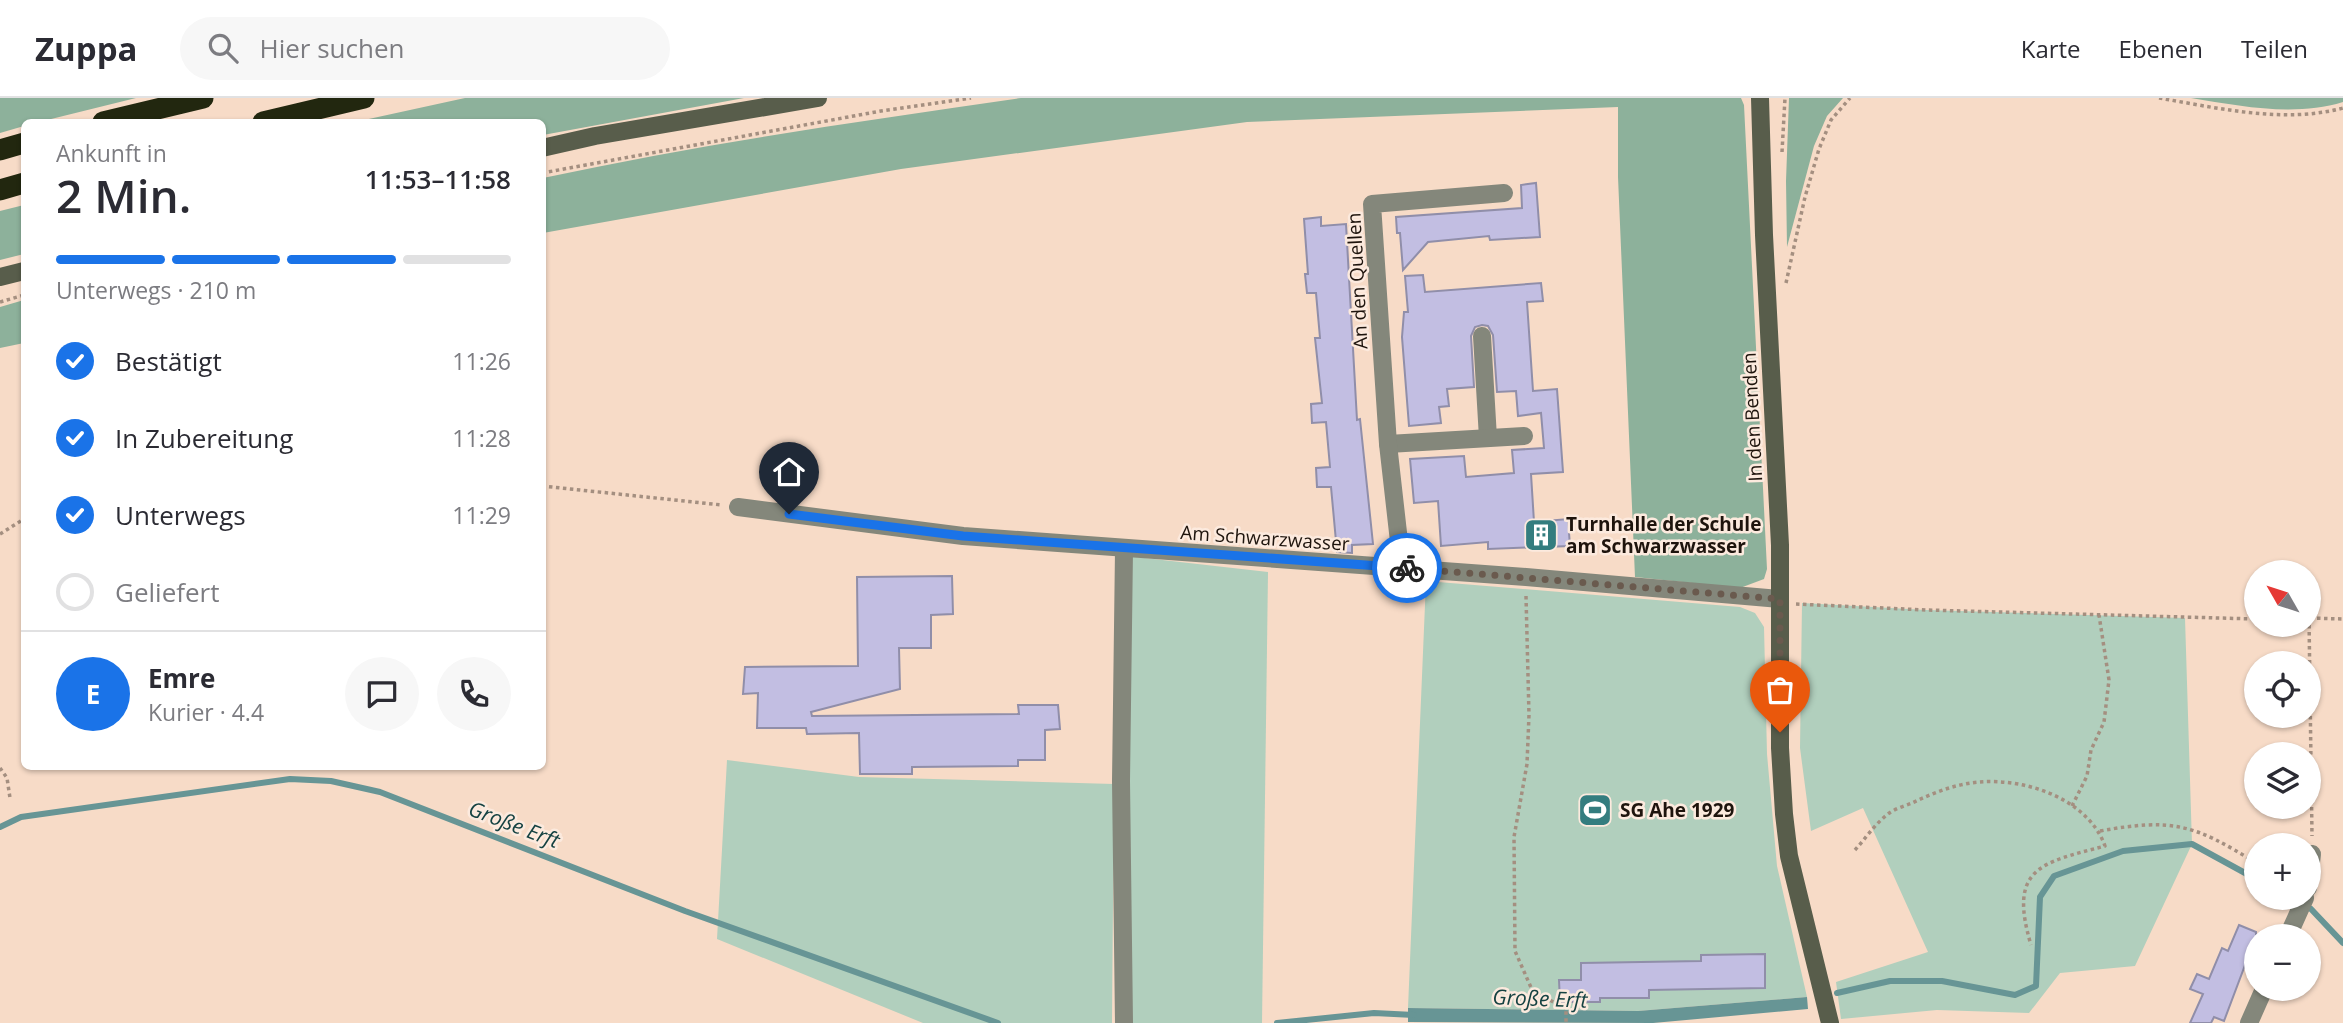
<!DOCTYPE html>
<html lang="de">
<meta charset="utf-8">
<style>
body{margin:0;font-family:"Open Sans",sans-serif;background:#f7f7f7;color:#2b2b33;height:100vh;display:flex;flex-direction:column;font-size:26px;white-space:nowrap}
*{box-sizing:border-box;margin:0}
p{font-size:23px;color:#7c7c81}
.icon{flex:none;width:38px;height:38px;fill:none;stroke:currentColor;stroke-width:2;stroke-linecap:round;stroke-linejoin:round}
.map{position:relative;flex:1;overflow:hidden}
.details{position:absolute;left:21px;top:21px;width:525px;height:651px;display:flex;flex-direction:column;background:#fff;border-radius:10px;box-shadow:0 2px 5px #0004}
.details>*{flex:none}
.needle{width:46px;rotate:309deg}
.buttons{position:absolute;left:2244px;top:462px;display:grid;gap:14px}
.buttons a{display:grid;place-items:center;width:77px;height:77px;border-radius:50%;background:#fff;box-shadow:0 2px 5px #0004;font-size:35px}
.pin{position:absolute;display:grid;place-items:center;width:60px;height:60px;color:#fff;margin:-72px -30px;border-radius:50% 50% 50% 0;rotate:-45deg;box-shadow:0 0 7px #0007}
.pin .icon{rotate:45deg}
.courier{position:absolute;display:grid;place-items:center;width:70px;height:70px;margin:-35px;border:5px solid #1a73e8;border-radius:50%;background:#fff;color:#222;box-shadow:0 2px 9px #0007}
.summary em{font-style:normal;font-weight:600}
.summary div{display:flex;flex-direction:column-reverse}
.summary{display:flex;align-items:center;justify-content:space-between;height:119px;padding:0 35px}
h1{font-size:46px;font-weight:600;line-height:52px}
.bar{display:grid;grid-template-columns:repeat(4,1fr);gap:10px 7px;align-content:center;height:84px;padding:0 35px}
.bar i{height:9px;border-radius:5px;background:#e1e1e2}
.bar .selected{background:#1a73e8}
.bar p{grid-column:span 4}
.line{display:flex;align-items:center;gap:18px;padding:0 35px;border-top:2px solid #e1e1e2}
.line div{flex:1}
.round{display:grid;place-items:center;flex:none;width:74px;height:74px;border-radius:37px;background:#f7f7f7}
ol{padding:0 35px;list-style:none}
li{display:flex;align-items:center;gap:21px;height:77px}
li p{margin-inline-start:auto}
li .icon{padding:7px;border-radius:50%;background:#1a73e8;color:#fff;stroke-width:4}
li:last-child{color:#7c7c81}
li i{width:38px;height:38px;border:4px solid #e1e1e2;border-radius:50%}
header{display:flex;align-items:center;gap:42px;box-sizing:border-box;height:98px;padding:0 35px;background:#fff;border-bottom:2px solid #e1e1e2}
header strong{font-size:33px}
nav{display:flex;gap:38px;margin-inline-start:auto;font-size:24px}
.search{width:490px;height:63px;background:#f7f7f7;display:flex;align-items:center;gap:18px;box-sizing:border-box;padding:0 24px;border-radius:38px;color:#7c7c81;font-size:26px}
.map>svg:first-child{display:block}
.green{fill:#b1cfbd}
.forest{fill:#8db19b}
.water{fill:#679595}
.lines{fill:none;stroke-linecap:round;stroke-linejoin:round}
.stream{stroke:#679595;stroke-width:6}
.building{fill:#c2bee2;stroke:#908ea9;stroke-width:2}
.path{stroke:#a48f80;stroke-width:3.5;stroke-dasharray:3.5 3.5;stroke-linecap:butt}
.street{stroke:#84877b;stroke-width:18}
.secondary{stroke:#585d4b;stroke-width:18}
.highway{stroke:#22270f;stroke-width:21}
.done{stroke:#6a5a4e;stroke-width:7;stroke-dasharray:0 12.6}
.route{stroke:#1a73e8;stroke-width:9}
.labels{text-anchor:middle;stroke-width:5;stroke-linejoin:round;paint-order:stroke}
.street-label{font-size:19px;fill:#1e140d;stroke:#fceade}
.poi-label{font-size:19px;font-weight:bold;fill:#1e140d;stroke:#fceade;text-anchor:start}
.water-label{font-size:21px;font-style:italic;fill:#154242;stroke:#fceade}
</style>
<header>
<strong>Zuppa</strong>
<div class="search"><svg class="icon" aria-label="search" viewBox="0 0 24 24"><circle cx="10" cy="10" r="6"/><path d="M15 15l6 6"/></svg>Hier suchen</div>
<nav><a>Karte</a><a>Ebenen</a><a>Teilen</a></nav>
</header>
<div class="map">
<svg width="2343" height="925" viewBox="0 0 2343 925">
<rect width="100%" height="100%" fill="#f7dbc7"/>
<!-- green -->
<g class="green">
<path d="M1127 458 1268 474 1262 925H1132Z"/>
<path d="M1426 483 1740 509 1755 515 1764 529 1767 656 1777 768 1807 899 1638 913 1408 910Z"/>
<path d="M1802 505 1926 512 2185 520 2192 746 2135 868 2060 875 2029 915 1937 912 1841 921 1836 884 1928 854 1863 710 1811 733 1800 650Z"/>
<path d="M727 662 859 679 1114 686 1112 925H923L717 841Z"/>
</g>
<!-- forest -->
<g class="forest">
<path d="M0 0H136L39 24H24V28L0 35Z"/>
<path d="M465 0H744L543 37 542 24H355Z"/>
<path d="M1021 0H1741L1744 7 1767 471 1764 481 1740 490 1635 479 1618 79V9L1247 24 901 71 543 135V80C701 46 861 23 1021 0Z"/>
<path d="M1789 0H1843L1827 18 1814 48 1787 149 1786 83Z"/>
<path d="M2191 0H2343V4C2294 19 2240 8 2191 0Z"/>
<path d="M24 107V156L0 162V113Z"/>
<path d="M24 202V245L0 250V209Z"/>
</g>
<!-- water -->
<path class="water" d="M1807 899 1808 911 1653 925 1408 924V910L1638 913Z"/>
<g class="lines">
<!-- stream -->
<g class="stream">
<path d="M0 729 21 719 290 681 331 683 380 694 685 813 998 925"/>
<path d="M2290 800 2311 811 2343 845"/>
<path d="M1837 895 1890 883H1942L2015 897 2036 888 2040 799 2054 778 2123 753 2192 746 2256 781"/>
<path d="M1277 925 1374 915 1414 917"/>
</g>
</g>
<!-- building -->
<g class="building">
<path d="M1536 85 1540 139 1490 142 1489 138 1428 144 1403 172 1400 135H1397L1396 119 1522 110 1521 87Z"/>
<path d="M1321 119V128L1346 126 1357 322 1360 321 1373 446 1352 447V455L1337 454 1331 389H1317L1316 370 1330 369 1326 324 1312 325 1311 306 1322 305 1315 240H1320L1316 195H1307L1305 176H1308L1304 121Z"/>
<path d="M1423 177 1425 194 1541 185 1543 203 1527 204 1533 293 1557 291 1563 374 1531 376 1534 424 1568 421 1570 448 1488 451V444L1441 448 1438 403 1414 405 1410 361 1464 358 1466 379 1514 375 1512 352 1544 350 1541 315 1518 318 1516 293 1497 294 1493 237 1488 228 1482 227 1475 229 1471 238 1474 289 1447 291 1449 308 1439 309 1441 325 1409 328 1402 239 1404 214H1408L1405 178Z"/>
<path d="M952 478 953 516 931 517V550H899L900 591 811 614 812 618 1019 616 1018 607H1058L1060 631 1045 632V662H1018V668L912 669V676H860L859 635 807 636 806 630H757L758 595 743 596 745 569 858 568 857 479Z"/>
<path d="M2239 827 2256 834V857L2250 854 2224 923 2214 919 2211 925H2190L2203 896 2190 891 2197 876 2209 881 2222 850 2228 853Z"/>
<path d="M1765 856V890L1649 892V900H1600V904H1560L1559 882H1581V865L1701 863V857Z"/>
</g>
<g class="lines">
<!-- path -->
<g class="path">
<path d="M2159 0C2218 10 2284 26 2343 10"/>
<path d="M1782 54 1785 0"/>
<path d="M542 75 881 13 971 0"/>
<path d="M1786 185 1805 99 1819 51 1831 22 1850 0"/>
<path d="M0 204 24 197"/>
<path d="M542 388 722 407"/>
<path d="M0 436 24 421"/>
<path d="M1526 498 1529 617 1527 666 1514 739 1515 853 1533 894 1566 910V925"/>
<path d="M1796 506 1926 512 2256 521"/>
<path d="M2309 520 2312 738"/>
<path d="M2310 520 2343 521"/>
<path d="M0 670 7 680 10 700"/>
<path d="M2072 708 2087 678 2091 652 2104 624 2109 582 2099 517"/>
<path d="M2100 733C2172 720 2194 726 2256 765"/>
<path d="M1855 752C1865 741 1875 726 1888 716 1894 711 1904 708 1912 705 1933 695 1955 686 1979 684 2026 680 2088 701 2105 748 2040 765 2008 770 2031 847"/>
</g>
<!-- street -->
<g class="street">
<path d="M1482 238 1488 340"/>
<path d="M1388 346 1524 338"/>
<path d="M738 409 963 438 1526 479 1780 501"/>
<path d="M1124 452 1121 683 1124 925"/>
<path d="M1402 470 1388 346 1372 106 1504 95"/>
<path d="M2308 790 2312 756"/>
<path d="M2288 838 2305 800"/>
<path d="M2249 925 2264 891"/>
</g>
<!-- secondary -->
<g class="secondary">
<path d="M1760 0 1764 137 1780 447V650L1784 716 1789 758 1830 925"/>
<path d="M542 50 595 38 818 0"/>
<path d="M0 179 24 173"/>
</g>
<!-- highway -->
<g class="highway">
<path d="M103 24 203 0"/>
<path d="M263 24 364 0"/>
<path d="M0 52 24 45"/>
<path d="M0 92 24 85"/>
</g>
</g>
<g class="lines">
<!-- done -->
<path class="done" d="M1407 470 1780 501V634"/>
<!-- route -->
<path class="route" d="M789 416 963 438 1407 470"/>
</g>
<!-- icons -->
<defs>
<g id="building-square" transform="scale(1.75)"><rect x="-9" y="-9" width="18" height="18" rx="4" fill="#347d7f" stroke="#fceade"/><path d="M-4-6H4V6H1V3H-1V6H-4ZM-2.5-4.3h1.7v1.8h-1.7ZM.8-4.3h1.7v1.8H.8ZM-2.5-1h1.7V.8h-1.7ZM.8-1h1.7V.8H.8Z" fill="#fff"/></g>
<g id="stadium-square" transform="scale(1.75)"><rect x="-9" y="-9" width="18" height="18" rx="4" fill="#347d7f" stroke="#fceade"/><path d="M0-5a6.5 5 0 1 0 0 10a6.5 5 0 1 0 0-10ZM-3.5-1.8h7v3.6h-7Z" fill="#fff"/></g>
</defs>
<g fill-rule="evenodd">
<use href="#building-square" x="1541" y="437"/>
<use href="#stadium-square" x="1595" y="712"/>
</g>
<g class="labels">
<!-- street labels -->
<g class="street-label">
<text transform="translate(1357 183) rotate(-93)" y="7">An den Quellen</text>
<text transform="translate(1752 319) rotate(-93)" y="7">In den Benden</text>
<text transform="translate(1265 440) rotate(4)" y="7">Am Schwarzwasser</text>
</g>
<!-- poi labels -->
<g class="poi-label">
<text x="1566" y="433">Turnhalle der Schule<tspan x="1566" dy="22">am Schwarzwasser</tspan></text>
<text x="1620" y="719">SG Ahe 1929</text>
</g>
<!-- water labels -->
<g class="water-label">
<text transform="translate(514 727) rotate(21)" y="7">Große Erft</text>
<text transform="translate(1540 901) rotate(2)" y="7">Große Erft</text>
</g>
</g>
</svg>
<div class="buttons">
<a><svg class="needle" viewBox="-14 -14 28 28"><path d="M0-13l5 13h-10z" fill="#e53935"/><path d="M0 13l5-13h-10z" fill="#7c7c81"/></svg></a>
<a><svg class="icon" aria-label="locate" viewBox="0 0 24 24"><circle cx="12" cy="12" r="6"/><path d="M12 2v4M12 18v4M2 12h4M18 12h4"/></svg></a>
<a><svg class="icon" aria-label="layers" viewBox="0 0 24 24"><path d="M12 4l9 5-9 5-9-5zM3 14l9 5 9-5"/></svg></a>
<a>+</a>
<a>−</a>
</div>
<div class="pin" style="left:1780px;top:634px;background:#ea580c"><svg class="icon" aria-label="bag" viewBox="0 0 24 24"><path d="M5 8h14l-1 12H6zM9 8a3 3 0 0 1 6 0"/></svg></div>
<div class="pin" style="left:789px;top:416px;background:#1f2937"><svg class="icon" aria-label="home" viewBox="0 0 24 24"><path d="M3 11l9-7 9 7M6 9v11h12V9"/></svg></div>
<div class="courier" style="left:1407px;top:470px"><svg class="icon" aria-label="bike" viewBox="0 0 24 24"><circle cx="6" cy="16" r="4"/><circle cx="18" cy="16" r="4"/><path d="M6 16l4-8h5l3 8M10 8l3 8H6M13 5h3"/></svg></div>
<section class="details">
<div class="summary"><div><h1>2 Min.</h1><p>Ankunft in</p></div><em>11:53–11:58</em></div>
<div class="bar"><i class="selected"></i><i class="selected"></i><i class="selected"></i><i></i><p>Unterwegs · 210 m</p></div>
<ol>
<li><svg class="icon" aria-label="check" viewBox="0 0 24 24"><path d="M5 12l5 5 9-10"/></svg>Bestätigt<p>11:26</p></li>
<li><svg class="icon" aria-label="check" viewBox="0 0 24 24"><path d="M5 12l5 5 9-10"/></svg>In Zubereitung<p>11:28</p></li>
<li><svg class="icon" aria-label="check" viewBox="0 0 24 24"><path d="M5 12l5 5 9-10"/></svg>Unterwegs<p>11:29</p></li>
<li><i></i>Geliefert</li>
</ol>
<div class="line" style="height:126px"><b class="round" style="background:#1a73e8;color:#fff">E</b><div><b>Emre</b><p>Kurier · 4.4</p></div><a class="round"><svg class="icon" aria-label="chat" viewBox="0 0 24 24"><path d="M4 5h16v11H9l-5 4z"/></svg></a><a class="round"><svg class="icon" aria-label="phone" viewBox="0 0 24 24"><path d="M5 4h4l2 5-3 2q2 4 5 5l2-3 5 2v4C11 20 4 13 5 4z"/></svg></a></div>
</section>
</div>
